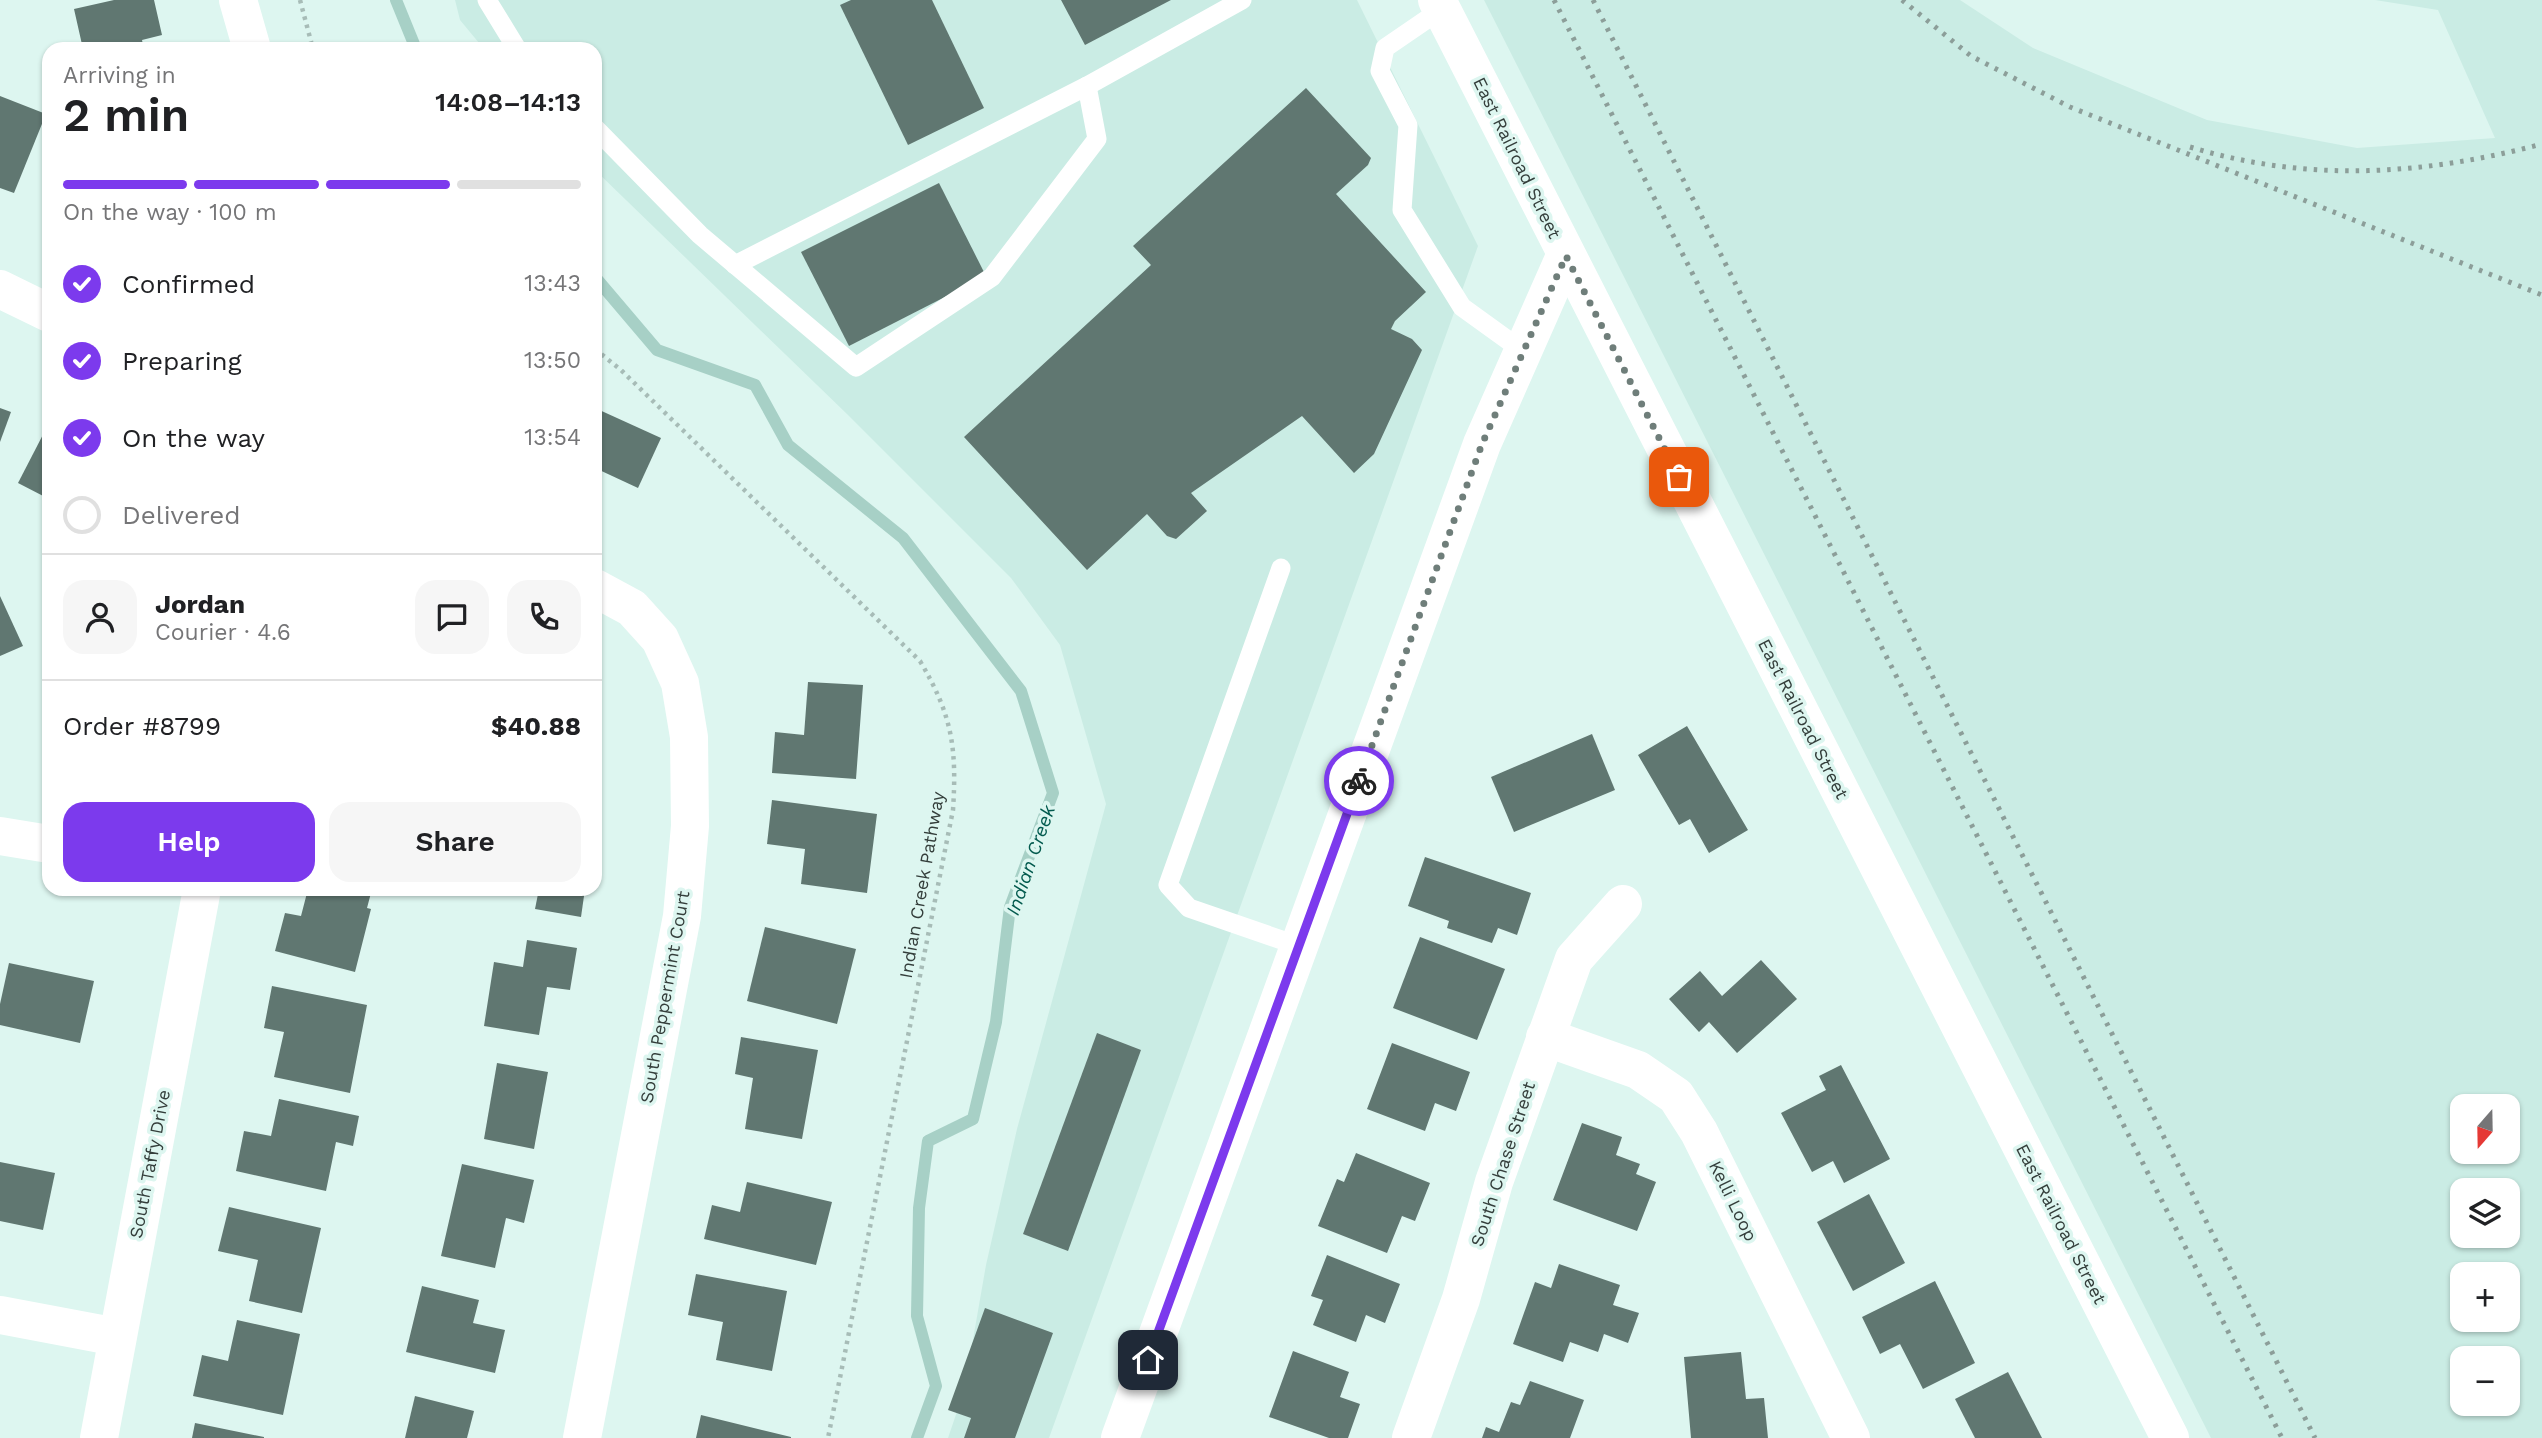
<!DOCTYPE html>
<meta charset="utf-8">
<style>
body{margin:0;font-family:"Work Sans",sans-serif;background:#f6f6f6;color:#202124;height:100vh;display:flex;flex-direction:column;font-size:26px;white-space:nowrap}
*{box-sizing:border-box;margin:0}
p{font-size:23px;color:#757577}
.icon{flex:none;width:38px;height:38px;fill:none;stroke:currentColor;stroke-width:2;stroke-linecap:round;stroke-linejoin:round}
.map{position:relative;flex:1;overflow:hidden}
.drawer{position:absolute;left:42px;top:42px;width:560px;height:854px;display:flex;flex-direction:column;background:#fff;border-radius:21px;box-shadow:0 2px 5px #0004}
.drawer>*{flex:none}
.needle{width:46px;rotate:200deg}
.buttons{position:absolute;left:2450px;top:1094px;display:grid;gap:14px}
.buttons a{display:grid;place-items:center;width:70px;height:70px;border-radius:14px;background:#fff;box-shadow:0 2px 5px #0004;font-size:35px}
.pin{position:absolute;display:grid;place-items:center;width:60px;height:60px;color:#fff;margin:-30px;border-radius:14px;box-shadow:0 4px 10px #0006}
.courier{position:absolute;display:grid;place-items:center;width:70px;height:70px;margin:-35px;border:5px solid #7c3aed;border-radius:50%;background:#fff;color:#222;box-shadow:0 2px 9px #0007}
.head em{font-style:normal;font-weight:600}
.head div{display:flex;flex-direction:column-reverse}
.head{display:flex;align-items:center;justify-content:space-between;height:119px;padding:0 21px}
h1{font-size:46px;font-weight:600;line-height:52px}
.bar{display:grid;grid-template-columns:repeat(4,1fr);gap:10px 7px;align-content:center;height:84px;padding:0 21px}
.bar i{height:9px;border-radius:5px;background:#e0e0e0}
.bar .active{background:#7c3aed}
.bar p{grid-column:span 4}
.line{display:flex;align-items:center;gap:18px;padding:0 21px;border-top:2px solid #e0e0e0}
.line div{flex:1}
.round{display:grid;place-items:center;flex:none;width:74px;height:74px;border-radius:21px;background:#f6f6f6}
ol{padding:0 21px;list-style:none}
li{display:flex;align-items:center;gap:21px;height:77px}
li p{margin-inline-start:auto}
li .icon{padding:7px;border-radius:50%;background:#7c3aed;color:#fff;stroke-width:4}
li:last-child{color:#757577}
li i{width:38px;height:38px;border:4px solid #e0e0e0;border-radius:50%}
.action{display:flex;gap:14px;margin-top:auto;padding:14px 21px}
.action a{flex:1;height:80px;border-radius:21px;background:#7c3aed;color:#fff;font-size:28px;font-weight:600;line-height:80px;text-align:center}
.action a+a{background:#f6f6f6;color:#202124}
.map>svg:first-child{display:block}
.built{fill:#caece4;fill-rule:evenodd}
.lines{fill:none;stroke-linecap:round;stroke-linejoin:round}
.stream{stroke:#a7d0c6;stroke-width:12}
.building{fill:#607771}
.path{stroke:#a7bcb7;stroke-width:4.5;stroke-dasharray:3.5 5;stroke-linecap:butt}
.lane{stroke:#fff;stroke-width:19}
.street{stroke:#fff;stroke-width:38}
.secondary{stroke:#fff;stroke-width:38}
.rail{stroke:#8c9e99;stroke-width:5;stroke-dasharray:3.5 7;stroke-linecap:butt}
.done{stroke:#6f7e7a;stroke-width:7;stroke-dasharray:0 12.6}
.route{stroke:#7c3aed;stroke-width:9}
.labels{text-anchor:middle;stroke-width:7;stroke-linejoin:round;paint-order:stroke}
.street-label{font-size:18px;fill:#343e3b;stroke:#ddf6f0}
.water-label{font-size:19px;font-style:italic;fill:#035a4e;stroke:#ddf6f0}
</style>
<div class="map">
<svg width="2542" height="1438" viewBox="0 0 2542 1438">
<rect width="100%" height="100%" fill="#ddf6f0"/>
<!-- built -->
<g class="built">
<path d="M455 0H1357L1478 246 1049 1438H948L964 1391 986 1265 1017 1129 1106 804 1060 645 1011 578 847 414 595 170V49H484L460 20Z"/>
<path d="M1484 0H1960L2033 48 2207 120 2357 148 2495 138 2438 10 2375 0H2542V1438H2211ZM2462 1106H2508V1152H2462ZM2508 1190V1236H2462V1190ZM2462 1274H2508V1320H2462ZM2462 1358H2508V1404H2462Z"/>
</g>
<g class="lines">
<!-- stream -->
<g class="stream">
<path d="M396 0 416 49"/>
<path d="M595 277 657 350 755 385 788 445 903 538 1021 691 1053 793 1010 907 996 1022 973 1119 928 1141 919 1208 917 1316 936 1386 917 1438"/>
</g>
</g>
<!-- building -->
<g class="building">
<path d="M114 0H154L162 35 142 40 144 49H83L74 9Z"/>
<path d="M851 0H932L984 108 908 145 840 5Z"/>
<path d="M1061 0H1171L1085 45Z"/>
<path d="M1306 88 1371 158 1368 165 1336 194 1426 292 1395 321 1391 329 1412 339 1422 350 1374 454 1354 473 1302 416 1191 493 1207 511 1176 539 1167 536 1147 514 1087 570 964 437 1151 265 1133 246Z"/>
<path d="M0 96 46 114 14 193 0 188Z"/>
<path d="M939 183 986 276 849 346 801 252Z"/>
<path d="M0 408 11 412 0 442Z"/>
<path d="M595 408 661 438 638 488 595 468Z"/>
<path d="M49 423V499L18 483Z"/>
<path d="M0 596 23 646 0 656Z"/>
<path d="M808 682 863 685 856 779 772 773 775 732 804 735Z"/>
<path d="M1687 726 1748 830 1709 853 1690 819 1679 825 1638 755Z"/>
<path d="M1592 734 1615 790 1514 832 1491 777Z"/>
<path d="M772 800 877 814 867 893 801 884 805 849 767 844Z"/>
<path d="M1425 857 1531 893 1517 935 1498 928 1492 943 1447 928 1449 921 1408 906Z"/>
<path d="M308 889H372L367 908 371 909 355 972 275 951 285 913 301 916Z"/>
<path d="M539 889H585L581 917 535 909Z"/>
<path d="M765 927 856 949 837 1024 747 1001Z"/>
<path d="M1420 937 1505 969 1477 1040 1393 1008Z"/>
<path d="M527 940 577 948 570 990 547 987 539 1035 484 1026 494 962 523 967Z"/>
<path d="M1761 960 1797 999 1737 1053 1709 1022 1699 1032 1669 999 1700 971 1722 996Z"/>
<path d="M9 963 94 981 80 1043 0 1025V1004Z"/>
<path d="M272 986 367 1005 350 1093 274 1077 284 1032 264 1028Z"/>
<path d="M1097 1033 1141 1050 1068 1251 1023 1234Z"/>
<path d="M741 1037 818 1050 802 1139 745 1129 753 1078 735 1074Z"/>
<path d="M1392 1043 1470 1072 1456 1111 1435 1103 1425 1131 1367 1109Z"/>
<path d="M497 1063 548 1072 534 1149 484 1139Z"/>
<path d="M1841 1065 1890 1159 1844 1183 1833 1161 1812 1172 1781 1113 1826 1090 1819 1076Z"/>
<path d="M279 1099 359 1116 353 1146 336 1142 326 1191 236 1171 244 1131 271 1136Z"/>
<path d="M1582 1123 1622 1137 1616 1155 1640 1164 1636 1174 1656 1182 1637 1231 1553 1200Z"/>
<path d="M1356 1153 1430 1183 1415 1221 1402 1216 1387 1253 1318 1226 1337 1179 1344 1182Z"/>
<path d="M0 1162 55 1173 43 1230 0 1221Z"/>
<path d="M462 1164 534 1180 524 1223 506 1218 495 1268 441 1256Z"/>
<path d="M747 1182 832 1202 816 1265 704 1239 712 1205 740 1212Z"/>
<path d="M1869 1194 1905 1263 1853 1291 1817 1222Z"/>
<path d="M229 1207 321 1228 302 1313 249 1301 258 1260 218 1251Z"/>
<path d="M1327 1255 1400 1284 1385 1323 1366 1315 1356 1342 1313 1325 1323 1300 1311 1296Z"/>
<path d="M1559 1264 1620 1285 1613 1305 1639 1313 1628 1343 1604 1334 1598 1352 1570 1342 1563 1362 1513 1344 1535 1282 1551 1288Z"/>
<path d="M696 1274 787 1291 772 1371 716 1360 723 1322 688 1315Z"/>
<path d="M1935 1281 1975 1363 1923 1389 1900 1344 1880 1354 1862 1317Z"/>
<path d="M422 1286 479 1300 473 1323 505 1330 495 1373 406 1352Z"/>
<path d="M985 1308 1053 1333 1015 1438H964L971 1418 948 1410Z"/>
<path d="M237 1320 300 1334 283 1415 193 1396 202 1355 228 1361Z"/>
<path d="M1293 1351 1349 1372 1340 1397 1360 1404 1348 1438H1329L1269 1417Z"/>
<path d="M1741 1352 1746 1399 1764 1398 1768 1438H1691L1684 1357Z"/>
<path d="M2008 1372 2042 1438H1975L1955 1399Z"/>
<path d="M1530 1381 1584 1400 1570 1438H1482L1486 1427 1499 1432 1511 1402 1520 1405Z"/>
<path d="M415 1396 474 1411 467 1438H405Z"/>
<path d="M701 1415 791 1437V1438H696Z"/>
<path d="M195 1423 264 1437V1438H192Z"/>
</g>
<g class="lines">
<!-- path -->
<g class="path">
<path d="M300 0 313 49"/>
<path d="M595 349 621 370 920 661C952 715 957 747 953 810L828 1438"/>
</g>
<!-- lane -->
<g class="lane">
<path d="M487 0 517 49"/>
<path d="M1442 9 1385 48 1380 71 1408 125 1402 210 1462 307 1523 351"/>
<path d="M595 128 700 235 856 367 992 277 1097 139 1087 86"/>
<path d="M735 265 1087 86 1242 0"/>
<path d="M1281 568 1168 885 1189 908 1299 946"/>
</g>
<!-- street -->
<g class="street">
<path d="M238 0 252 49"/>
<path d="M0 289 49 313"/>
<path d="M0 836 49 844"/>
<path d="M1545 1037 1638 1070 1676 1096 1699 1132 1851 1438"/>
<path d="M0 1315 117 1337"/>
<path d="M99 1438 202 889"/>
<path d="M582 1438 682 916 690 826 689 737 680 683 660 639 632 608 595 588"/>
<path d="M1411 1438 1461 1299 1494 1182 1574 959 1623 904"/>
</g>
<!-- secondary -->
<g class="secondary">
<path d="M1437 0 2170 1438"/>
<path d="M1120 1438 1482 444 1565 256"/>
</g>
<!-- rail -->
<g class="rail">
<path d="M1554 0 2282 1438"/>
<path d="M1593 0 2315 1438"/>
<path d="M1902 0 1971 56 2070 107 2542 295"/>
<path d="M2190 147C2309 183 2424 175 2542 144"/>
</g>
</g>
<g class="lines">
<!-- done -->
<path class="done" d="M1359 781 1482 444 1566 256 1679 477"/>
<!-- route -->
<path class="route" d="M1148 1360 1359 781"/>
</g>
<g class="labels">
<!-- street labels -->
<g class="street-label">
<text transform="translate(1517 158) rotate(64)" y="6">East Railroad Street</text>
<text transform="translate(1803 719) rotate(63)" y="6">East Railroad Street</text>
<text transform="translate(922 885) rotate(-80)" y="6">Indian Creek Pathway</text>
<text transform="translate(665 997) rotate(-80)" y="6">South Peppermint Court</text>
<text transform="translate(150 1164) rotate(-79)" y="6">South Taffy Drive</text>
<text transform="translate(1503 1164) rotate(-72)" y="6">South Chase Street</text>
<text transform="translate(1733 1201) rotate(64)" y="6">Kelli Loop</text>
<text transform="translate(2061 1224) rotate(63)" y="6">East Railroad Street</text>
</g>
<!-- water labels -->
<g class="water-label">
<text transform="translate(1030 860) rotate(-71)" y="7">Indian Creek</text>
</g>
</g>
</svg>
<div class="buttons">
<a><svg class="needle" viewBox="-14 -14 28 28"><path d="M0-13l5 13h-10z" fill="#e53935"/><path d="M0 13l5-13h-10z" fill="#757577"/></svg></a>
<a><svg class="icon" aria-label="layers" viewBox="0 0 24 24"><path d="M12 4l9 5-9 5-9-5zM3 14l9 5 9-5"/></svg></a>
<a>+</a>
<a>−</a>
</div>
<div class="pin" style="left:1679px;top:477px;background:#ea580c"><svg class="icon" aria-label="bag" viewBox="0 0 24 24"><path d="M5 8h14l-1 12H6zM9 8a3 3 0 0 1 6 0"/></svg></div>
<div class="pin" style="left:1148px;top:1360px;background:#1f2937"><svg class="icon" aria-label="home" viewBox="0 0 24 24"><path d="M3 11l9-7 9 7M6 9v11h12V9"/></svg></div>
<div class="courier" style="left:1359px;top:781px"><svg class="icon" aria-label="bike" viewBox="0 0 24 24"><circle cx="6" cy="16" r="4"/><circle cx="18" cy="16" r="4"/><path d="M6 16l4-8h5l3 8M10 8l3 8H6M13 5h3"/></svg></div>
<section class="drawer">
<div class="head"><div><h1>2 min</h1><p>Arriving in</p></div><em>14:08–14:13</em></div>
<div class="bar"><i class="active"></i><i class="active"></i><i class="active"></i><i></i><p>On the way · 100 m</p></div>
<ol>
<li><svg class="icon" aria-label="check" viewBox="0 0 24 24"><path d="M5 12l5 5 9-10"/></svg>Confirmed<p>13:43</p></li>
<li><svg class="icon" aria-label="check" viewBox="0 0 24 24"><path d="M5 12l5 5 9-10"/></svg>Preparing<p>13:50</p></li>
<li><svg class="icon" aria-label="check" viewBox="0 0 24 24"><path d="M5 12l5 5 9-10"/></svg>On the way<p>13:54</p></li>
<li><i></i>Delivered</li>
</ol>
<div class="line" style="height:126px"><a class="round"><svg class="icon" aria-label="person" viewBox="0 0 24 24"><circle cx="12" cy="8" r="4"/><path d="M4 21q1-7 8-7t8 7"/></svg></a><div><b>Jordan</b><p>Courier · 4.6</p></div><a class="round"><svg class="icon" aria-label="chat" viewBox="0 0 24 24"><path d="M4 5h16v11H9l-5 4z"/></svg></a><a class="round"><svg class="icon" aria-label="phone" viewBox="0 0 24 24"><path d="M5 4h4l2 5-3 2q2 4 5 5l2-3 5 2v4C11 20 4 13 5 4z"/></svg></a></div>
<div class="line" style="height:91px"><div>Order #8799</div><b>$40.88</b></div>
<div class="action"><a>Help</a><a>Share</a></div>
</section>
</div>
